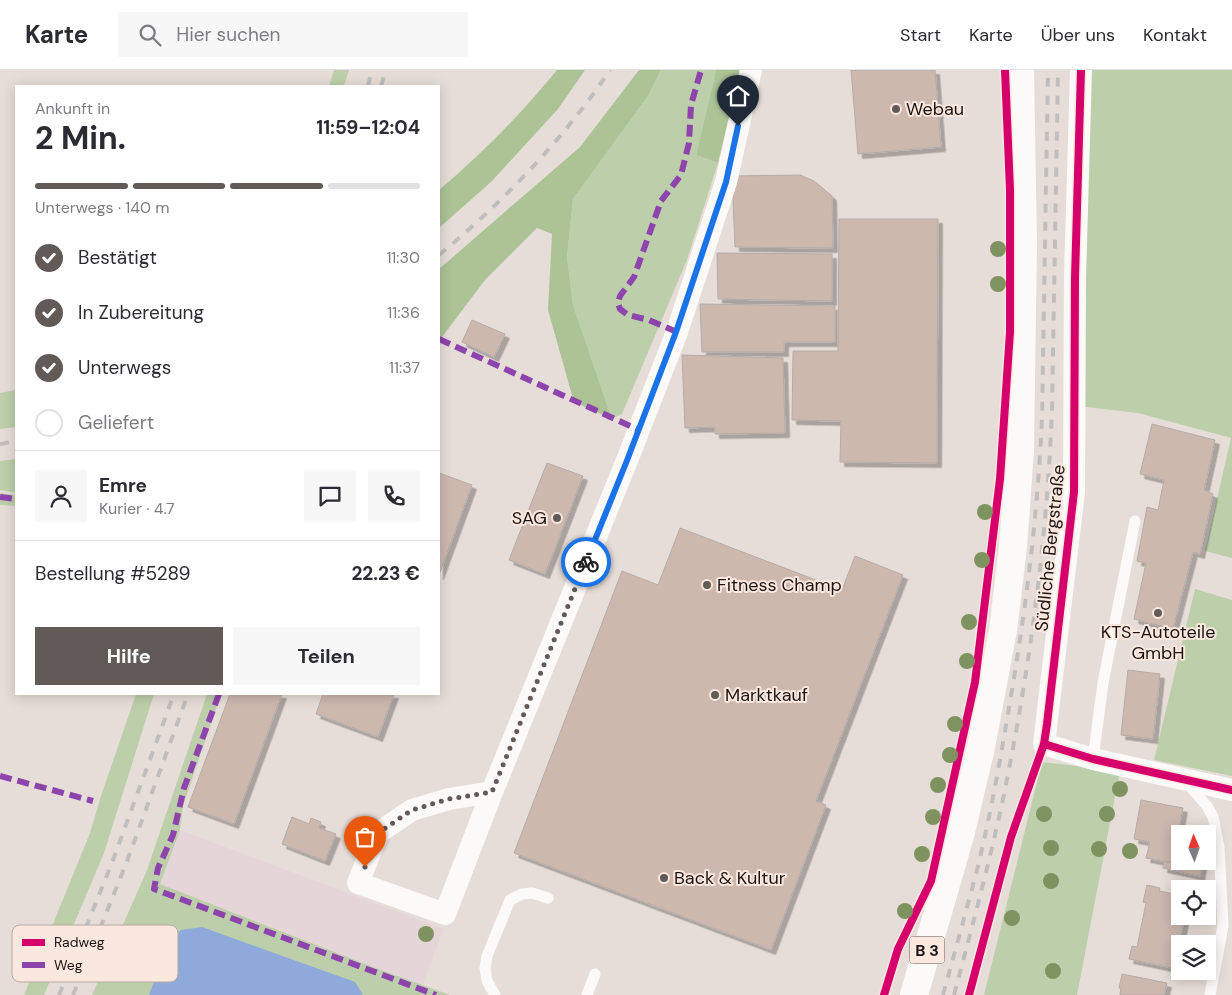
<!DOCTYPE html>
<html lang="de">
<meta charset="utf-8">
<style>
body{margin:0;font-family:"DM Sans",sans-serif;background:#f7f7f7;color:#2b2b33;height:100vh;display:flex;flex-direction:column;font-size:19px;white-space:nowrap}
*{box-sizing:border-box;margin:0}
p{font-size:16px;color:#7c7c81}
.icon{flex:none;width:28px;height:28px;fill:none;stroke:currentColor;stroke-width:2;stroke-linecap:round;stroke-linejoin:round}
.map{position:relative;flex:1;overflow:hidden}
.sheet{position:absolute;left:15px;top:15px;width:425px;height:610px;display:flex;flex-direction:column;background:#fff;border-radius:0px;box-shadow:0 2px 12px #0003}
.sheet>*{flex:none}
.needle{width:32px;rotate:358deg}
.fabs{position:absolute;left:1171px;top:755px;display:grid;gap:10px}
.fabs a{display:grid;place-items:center;width:45px;height:45px;border-radius:0px;background:#fff;box-shadow:0 2px 12px #0003;font-size:25px}
.pin{position:absolute;display:grid;place-items:center;width:42px;height:42px;color:#fff;margin:-51px -21px;border-radius:50% 50% 50% 0;rotate:-45deg;box-shadow:0 0 5px #0007}
.pin .icon{rotate:45deg}
.courier{position:absolute;display:grid;place-items:center;width:50px;height:50px;margin:-25px;border:4px solid #1a73e8;border-radius:50%;background:#fff;color:#222;box-shadow:0 1px 6px #0007}
.summary em{font-style:normal;font-weight:700}
.summary div{display:flex;flex-direction:column-reverse}
.summary{display:flex;align-items:center;justify-content:space-between;height:85px;padding:0 20px}
h1{font-size:32px;font-weight:700;line-height:38px}
.bar{display:grid;grid-template-columns:repeat(4,1fr);gap:8px 5px;align-content:center;height:60px;padding:0 20px}
.bar i{height:6px;border-radius:4px;background:#e1e1e2}
.bar .active{background:#625a57}
.bar p{grid-column:span 4}
.line{display:flex;align-items:center;gap:12px;padding:0 20px;border-top:1px solid #e1e1e2}
.line div{flex:1}
.round{display:grid;place-items:center;flex:none;width:52px;height:52px;border-radius:0px;background:#f7f7f7}
ol{padding:0 20px;list-style:none}
li{display:flex;align-items:center;gap:15px;height:55px}
li p{margin-inline-start:auto}
li .icon{padding:5px;border-radius:50%;background:#625a57;color:#fff;stroke-width:4}
li:last-child{color:#7c7c81}
li i{width:28px;height:28px;border:2px solid #e1e1e2;border-radius:50%}
.cta{display:flex;gap:10px;margin-top:auto;padding:10px 20px}
.cta a{flex:1;height:58px;border-radius:0px;background:#625a57;color:#fff;font-size:20px;font-weight:700;line-height:58px;text-align:center}
.cta a+a{background:#f7f7f7;color:#2b2b33}
header{display:flex;align-items:center;gap:30px;box-sizing:border-box;height:70px;padding:0 25px;background:#fff;border-bottom:1px solid #e1e1e2}
header strong{font-size:24px}
nav{display:flex;gap:28px;margin-inline-start:auto;font-size:18px}
.search{width:350px;height:45px;background:#f7f7f7;display:flex;align-items:center;gap:12px;box-sizing:border-box;padding:0 18px;border-radius:0px;color:#7c7c81;font-size:19px}
.map>svg:first-child{display:block}
.industrial{fill:#e5d5d9}
.green{fill:#bdcfaa}
.forest{fill:#acc396}
.water{fill:#8fa9db}
.building{fill:#cdb8ae;stroke:#b4aca9;filter:url(#shadow)}
.lines{fill:none;stroke-linecap:round;stroke-linejoin:round}
.lane{stroke:#fbfaf9;stroke-width:11}
.street{stroke:#fbfaf9;stroke-width:22}
.primary{stroke:#fbfaf9;stroke-width:28}
.rail{stroke:#c0bebc;stroke-width:4;stroke-dasharray:9 9;stroke-linecap:butt}
.quiet{stroke:#8e44ad;stroke-width:6;stroke-dasharray:12 6;stroke-linecap:butt}
.cycleway-casing{stroke:#fae8df;stroke-width:11}
.cycleway{stroke:#d6006c;stroke-width:8}
.tree{fill:#7f9361}
.done{stroke:#625a57;stroke-width:5;stroke-dasharray:0 9}
.route{stroke:#1a73e8;stroke-width:6}
.poi-dot{fill:#625a57;stroke:#fae8df;stroke-width:2}
.labels{text-anchor:middle;stroke-width:4;stroke-linejoin:round;paint-order:stroke}
.shield{fill:#fae8df;stroke:#5e5450;stroke-width:1}
.shield-label{font-size:16px;font-weight:bold;fill:#1b1412}
.poi-label{font-size:18px;fill:#1b1412;stroke:#fae8df;text-anchor:start}
.street-label{font-size:18px;fill:#1b1412;stroke:#fae8df}
.key{fill:#fae8df;stroke:#b7a8a2;stroke-width:1}
.key-label{font-size:14px;fill:#1b1412}
</style>
<header>
<strong>Karte</strong>
<div class="search"><svg class="icon" aria-label="search" viewBox="0 0 24 24"><circle cx="10" cy="10" r="6"/><path d="M15 15l6 6"/></svg>Hier suchen</div>
<nav><a>Start</a><a>Karte</a><a>Über uns</a><a>Kontakt</a></nav>
</header>
<div class="map">
<svg width="1232" height="925" viewBox="0 0 1232 925">
<defs>
<filter id="shadow"><feDropShadow dx="4.5" dy="4.5" stdDeviation="0" flood-color="#0004"/></filter>
</defs>
<rect width="100%" height="100%" fill="#e7ddd8"/>
<!-- industrial -->
<path class="industrial" d="M180 760 444 859 422 916 159 814Z"/>
<!-- green -->
<g class="green">
<path d="M334 0H349L344 16H329Z"/>
<path d="M661 0H716L696 85 718 93 687 190 622 344 612 349 573 235 567 187 573 129 648 26Z"/>
<path d="M1084 0H1232V488L1205 481 1231 368 1138 343 1078 336Z"/>
<path d="M16 320V357L0 359V323Z"/>
<path d="M16 389V423L0 420V391Z"/>
<path d="M0 423 16 425V436L0 435Z"/>
<path d="M1195 519 1232 530V706L1154 690Z"/>
<path d="M136 624H154L104 783 44 925H24L90 763 101 726Z"/>
<path d="M207 624H221L183 736 180 760 160 814 373 897 450 925H92L147 800Z"/>
<path d="M1042 692 1120 701 1077 925H984Z"/>
</g>
<!-- forest -->
<g class="forest">
<path d="M557 0H585L558 39 491 112 439 158V120C482 84 521 44 557 0Z"/>
<path d="M639 0H661L648 26 573 129 567 187 573 235 612 349 574 332 548 240 552 164 537 158 485 210 439 271V199L580 77Z"/>
<path d="M716 0H740L718 93 696 85Z"/>
</g>
<!-- water -->
<path class="water" d="M202 857 355 912 363 925H149L169 873 181 860Z"/>
<!-- building -->
<g class="building">
<path d="M851 0H935L941 77 858 84Z"/>
<path d="M800 105 814 111 832 126 833 178 735 177 732 106Z"/>
<path d="M839 149H938L937 393 840 392 841 351 792 350 793 281H838Z"/>
<path d="M717 183 832 184V231L718 229Z"/>
<path d="M700 234 835 236V272H784V282H702Z"/>
<path d="M472 250 505 264 494 287 462 272Z"/>
<path d="M682 285 783 288 785 363 715 364V357L685 358Z"/>
<path d="M1152 354 1215 370 1204 420 1213 424 1200 484 1193 482 1173 559 1134 549 1146 493 1137 491 1147 437 1158 440 1164 410 1140 404Z"/>
<path d="M547 393 583 406 545 504 509 490Z"/>
<path d="M439 403 472 415 439 505Z"/>
<path d="M680 458 842 520 855 486 903 505 816 731 826 735 771 880 514 783 622 501 658 515Z"/>
<path d="M1128 600 1160 604 1153 669 1121 665Z"/>
<path d="M230 624H282L234 754 188 737Z"/>
<path d="M323 624H394L378 667 316 644Z"/>
<path d="M1141 730 1183 738 1172 793 1146 788 1150 772 1134 769Z"/>
<path d="M292 747 309 754 311 748 321 752 319 758 336 764 325 791 282 774Z"/>
<path d="M1175 778 1180 780V791H1203L1200 806 1163 798 1164 791 1172 793Z"/>
<path d="M1147 815 1160 818 1159 821 1179 825 1180 823V846H1185L1177 884 1180 885 1177 899 1129 889 1132 876 1137 877 1146 833 1143 832Z"/>
<path d="M1122 904 1167 913 1164 925H1120L1121 918H1119Z"/>
</g>
<g class="lines">
<!-- lane -->
<g class="lane">
<path d="M1093 689 1103 613 1135 451"/>
<path d="M1188 714 1207 736 1213 747 1219 777 1223 856 1210 925"/>
<path d="M495 925 487 911 485 898 487 886 510 830 522 824 532 823 548 828"/>
<path d="M587 925 595 904"/>
</g>
<!-- street -->
<g class="street">
<path d="M1081 0 1075 208 1074 422 1044 674 1093 689 1232 720"/>
<path d="M492 722 626 393 677 262 726 112 751 0"/>
<path d="M492 722 445 844 358 813 378 763 412 740 449 729Z"/>
</g>
<!-- primary -->
<path class="primary" d="M914 925 961 762 981 677 1003 560 1013 477 1020 381 1023 172 1020 0"/>
<!-- rail -->
<g class="rail">
<path d="M368 16 372 0"/>
<path d="M381 16 386 0"/>
<path d="M439 185C503 132 563 70 610 0"/>
<path d="M0 374 16 371"/>
<path d="M59 925 113 790 174 624"/>
<path d="M73 925 126 794 188 624"/>
<path d="M943 925C954 885 965 845 976 804 992 740 1003 674 1014 608 1028 522 1038 436 1042 349L1048 0"/>
<path d="M954 925C971 861 988 798 1002 734 1029 604 1047 472 1052 339L1058 0"/>
</g>
<!-- quiet -->
<g class="quiet">
<path d="M677 262 649 250 628 245 620 239 618 233 620 226 634 207 661 131 681 105 689 73 691 35 701 0"/>
<path d="M439 269 639 360"/>
<path d="M0 427 16 429"/>
<path d="M219 624 184 718 173 765 158 798 154 819 436 925"/>
<path d="M0 706 93 731"/>
</g>
<!-- cycleway casing -->
<g class="cycleway-casing">
<g id="cycleway">
<path d="M1044 674 1093 689 1232 720"/>
<path d="M884 925 898 879 931 811 975 612 1000 409 1010 262V120L1005 0"/>
<path d="M969 925 1011 767 1044 674 1047 654 1074 422 1075 208 1081 0"/>
</g>
</g>
<!-- cycleway -->
<use href="#cycleway" class="cycleway"/>
</g>
<!-- trees -->
<g class="tree">
<circle cx="998" cy="179" r="8"/>
<circle cx="998" cy="214" r="8"/>
<circle cx="985" cy="442" r="8"/>
<circle cx="982" cy="490" r="8"/>
<circle cx="969" cy="552" r="8"/>
<circle cx="967" cy="591" r="8"/>
<circle cx="955" cy="654" r="8"/>
<circle cx="950" cy="685" r="8"/>
<circle cx="938" cy="715" r="8"/>
<circle cx="1120" cy="719" r="8"/>
<circle cx="1044" cy="744" r="8"/>
<circle cx="1107" cy="744" r="8"/>
<circle cx="933" cy="747" r="8"/>
<circle cx="1051" cy="778" r="8"/>
<circle cx="1099" cy="779" r="8"/>
<circle cx="1130" cy="781" r="8"/>
<circle cx="922" cy="784" r="8"/>
<circle cx="1051" cy="811" r="8"/>
<circle cx="905" cy="841" r="8"/>
<circle cx="1012" cy="848" r="8"/>
<circle cx="426" cy="864" r="8"/>
<circle cx="1053" cy="901" r="8"/>
</g>
<g class="lines">
<!-- done -->
<path class="done" d="M365 797 378 763 412 740 449 729 492 722 586 492"/>
<!-- route -->
<path class="route" d="M586 492 626 393 676 262 726 112 738 56"/>
</g>
<!-- markers -->
<g class="poi-dot">
<circle cx="896" cy="39" r="5"/>
<circle cx="557" cy="448" r="5"/>
<circle cx="707" cy="515" r="5"/>
<circle cx="1158" cy="543" r="5"/>
<circle cx="715" cy="625" r="5"/>
<circle cx="664" cy="808" r="5"/>
</g>
<g class="labels">
<!-- shield labels -->
<rect class="shield" x="909.5" y="866.5" width="35" height="27" rx="4"/>
<g class="shield-label">
<text x="927" y="886">B 3</text>
</g>
<!-- poi labels -->
<g class="poi-label">
<text x="906" y="45">Webau</text>
<text x="547" y="454" text-anchor="end">SAG</text>
<text x="717" y="521">Fitness Champ</text>
<text x="1158" y="568" text-anchor="middle">KTS-Autoteile<tspan x="1158" dy="21">GmbH</tspan></text>
<text x="725" y="631">Marktkauf</text>
<text x="674" y="814">Back &amp; Kultur</text>
</g>
<!-- street labels -->
<g class="street-label">
<text transform="translate(1050 478) rotate(-84)" y="6">Südliche Bergstraße</text>
</g>
</g>
<!-- legend -->
<rect x="12" y="855" width="166" height="57" rx="8" class="key"/>
<rect x="22" y="869" width="23" height="7" fill="#d6006c"/>
<rect x="22" y="892" width="23" height="6" fill="#8e44ad"/>
<g class="key-label">
<text x="54" y="877">Radweg</text>
<text x="54" y="900">Weg</text>
</g>
</svg>
<div class="fabs">
<a><svg class="needle" viewBox="-14 -14 28 28"><path d="M0-13l5 13h-10z" fill="#e53935"/><path d="M0 13l5-13h-10z" fill="#7c7c81"/></svg></a>
<a><svg class="icon" aria-label="locate" viewBox="0 0 24 24"><circle cx="12" cy="12" r="6"/><path d="M12 2v4M12 18v4M2 12h4M18 12h4"/></svg></a>
<a><svg class="icon" aria-label="layers" viewBox="0 0 24 24"><path d="M12 4l9 5-9 5-9-5zM3 14l9 5 9-5"/></svg></a>
</div>
<div class="pin" style="left:365px;top:797px;background:#ea580c"><svg class="icon" aria-label="bag" viewBox="0 0 24 24"><path d="M5 8h14l-1 12H6zM9 8a3 3 0 0 1 6 0"/></svg></div>
<div class="pin" style="left:738px;top:56px;background:#1f2937"><svg class="icon" aria-label="home" viewBox="0 0 24 24"><path d="M3 11l9-7 9 7M6 9v11h12V9"/></svg></div>
<div class="courier" style="left:586px;top:492px"><svg class="icon" aria-label="bike" viewBox="0 0 24 24"><circle cx="6" cy="16" r="4"/><circle cx="18" cy="16" r="4"/><path d="M6 16l4-8h5l3 8M10 8l3 8H6M13 5h3"/></svg></div>
<section class="sheet">
<div class="summary"><div><h1>2 Min.</h1><p>Ankunft in</p></div><em>11:59–12:04</em></div>
<div class="bar"><i class="active"></i><i class="active"></i><i class="active"></i><i></i><p>Unterwegs · 140 m</p></div>
<ol>
<li><svg class="icon" aria-label="check" viewBox="0 0 24 24"><path d="M5 12l5 5 9-10"/></svg>Bestätigt<p>11:30</p></li>
<li><svg class="icon" aria-label="check" viewBox="0 0 24 24"><path d="M5 12l5 5 9-10"/></svg>In Zubereitung<p>11:36</p></li>
<li><svg class="icon" aria-label="check" viewBox="0 0 24 24"><path d="M5 12l5 5 9-10"/></svg>Unterwegs<p>11:37</p></li>
<li><i></i>Geliefert</li>
</ol>
<div class="line" style="height:90px"><a class="round"><svg class="icon" aria-label="person" viewBox="0 0 24 24"><circle cx="12" cy="8" r="4"/><path d="M4 21q1-7 8-7t8 7"/></svg></a><div><b>Emre</b><p>Kurier · 4.7</p></div><a class="round"><svg class="icon" aria-label="chat" viewBox="0 0 24 24"><path d="M4 5h16v11H9l-5 4z"/></svg></a><a class="round"><svg class="icon" aria-label="phone" viewBox="0 0 24 24"><path d="M5 4h4l2 5-3 2q2 4 5 5l2-3 5 2v4C11 20 4 13 5 4z"/></svg></a></div>
<div class="line" style="height:65px"><div>Bestellung #5289</div><b>22.23 €</b></div>
<div class="cta"><a>Hilfe</a><a>Teilen</a></div>
</section>
</div>
